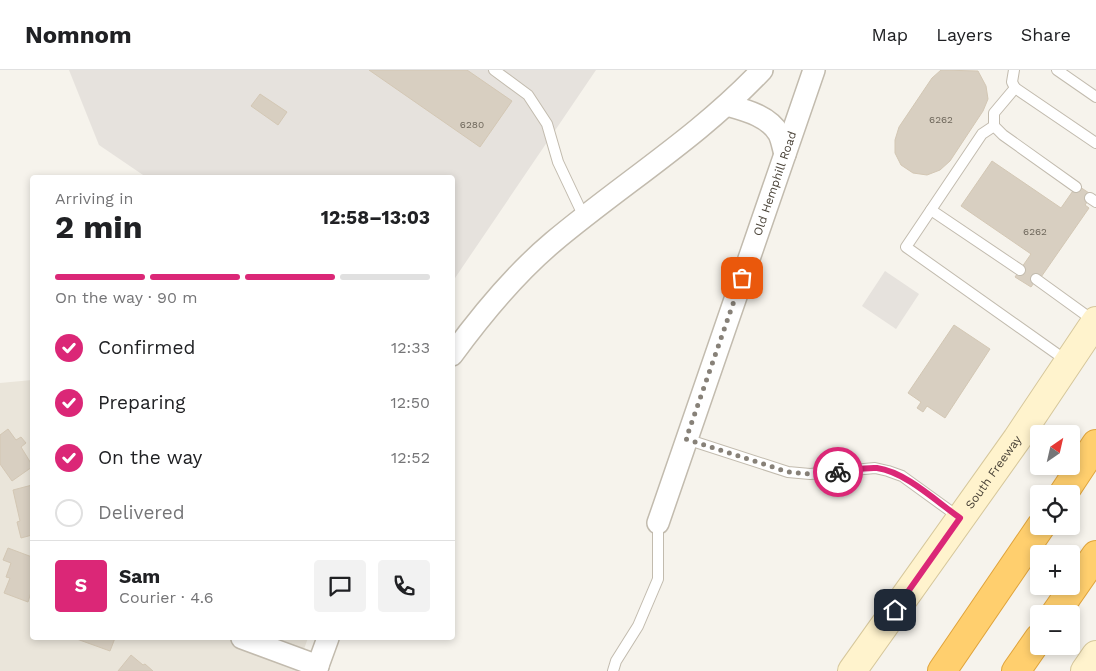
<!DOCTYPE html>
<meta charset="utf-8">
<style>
body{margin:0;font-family:"Work Sans",sans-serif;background:#f2f2f2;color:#202124;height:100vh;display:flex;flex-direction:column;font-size:19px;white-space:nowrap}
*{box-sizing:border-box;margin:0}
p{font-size:16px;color:#757577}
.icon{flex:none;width:28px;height:28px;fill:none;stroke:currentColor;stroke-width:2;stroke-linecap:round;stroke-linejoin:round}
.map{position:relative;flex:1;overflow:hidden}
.drawer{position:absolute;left:30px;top:105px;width:425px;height:465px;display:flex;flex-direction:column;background:#fff;border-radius:5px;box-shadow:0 2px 8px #0003}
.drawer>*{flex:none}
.needle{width:32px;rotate:34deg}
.buttons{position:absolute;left:1030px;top:355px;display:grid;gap:10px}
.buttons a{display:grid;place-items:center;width:50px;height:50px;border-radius:5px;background:#fff;box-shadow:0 2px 8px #0003;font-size:25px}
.pin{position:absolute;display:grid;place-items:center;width:42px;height:42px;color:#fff;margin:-21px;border-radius:10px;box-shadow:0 2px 8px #0006}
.courier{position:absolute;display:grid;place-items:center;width:50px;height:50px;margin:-25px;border:4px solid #db2777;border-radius:50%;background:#fff;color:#222;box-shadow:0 1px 6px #0007}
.summary em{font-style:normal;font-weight:700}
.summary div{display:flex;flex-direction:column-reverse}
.summary{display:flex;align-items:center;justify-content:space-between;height:85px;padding:0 25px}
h1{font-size:32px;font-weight:700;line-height:38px}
.bar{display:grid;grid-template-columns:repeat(4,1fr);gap:8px 5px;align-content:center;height:60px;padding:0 25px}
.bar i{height:6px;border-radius:4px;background:#e0e0e0}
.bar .selected{background:#db2777}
.bar p{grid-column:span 4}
.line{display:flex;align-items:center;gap:12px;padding:0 25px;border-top:1px solid #e0e0e0}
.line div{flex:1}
.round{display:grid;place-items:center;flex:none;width:52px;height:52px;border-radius:5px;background:#f2f2f2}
ol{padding:0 25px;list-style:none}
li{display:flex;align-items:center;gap:15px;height:55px}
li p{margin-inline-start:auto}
li .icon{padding:5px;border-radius:50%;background:#db2777;color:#fff;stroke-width:4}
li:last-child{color:#757577}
li i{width:28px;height:28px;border:2px solid #e0e0e0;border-radius:50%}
header{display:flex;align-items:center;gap:30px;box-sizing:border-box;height:70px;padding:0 25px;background:#fff;border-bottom:1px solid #e0e0e0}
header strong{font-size:24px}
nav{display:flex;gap:28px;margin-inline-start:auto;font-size:18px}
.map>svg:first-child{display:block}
.residential{fill:#eae5da}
.industrial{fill:#e6e2dd}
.building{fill:#d8cfc1;stroke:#d3c7b4}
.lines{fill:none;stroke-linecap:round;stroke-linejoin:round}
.service-casing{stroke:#c2bbae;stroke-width:12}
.minor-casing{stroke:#c2bbae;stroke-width:24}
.secondary-casing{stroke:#d6c79b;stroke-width:30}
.motorway-casing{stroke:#e0a43c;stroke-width:30}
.service{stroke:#fff;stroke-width:10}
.minor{stroke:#fff;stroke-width:21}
.secondary{stroke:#fff3cd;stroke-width:28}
.motorway{stroke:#ffcf6e;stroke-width:28}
.done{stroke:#878178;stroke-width:5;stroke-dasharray:0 9}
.route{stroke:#db2777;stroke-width:6}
.labels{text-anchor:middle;stroke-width:4;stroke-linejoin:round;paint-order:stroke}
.number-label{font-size:10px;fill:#6e675b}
.street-label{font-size:12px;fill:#4b4439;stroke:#fff}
</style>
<header>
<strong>Nomnom</strong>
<nav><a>Map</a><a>Layers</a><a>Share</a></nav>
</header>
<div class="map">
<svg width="1096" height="601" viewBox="0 0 1096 601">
<rect width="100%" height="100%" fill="#f6f3ec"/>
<!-- residential -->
<path class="residential" d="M32 310V568H308L296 601H0V313Z"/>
<!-- industrial -->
<g class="industrial">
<path d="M69 0H596L453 211 452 108 146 107 99 75Z"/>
<path d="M885 201 919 224 896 259 862 236Z"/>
</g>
<!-- building -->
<g class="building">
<path d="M369 0H467L512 31 480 77Z"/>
<path d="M941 0 978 1 986 16 988 29 983 41 950 91 940 100 927 105 913 103 901 95 895 83V70L899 57 932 8Z"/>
<path d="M260 24 287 42 278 55 251 36Z"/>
<path d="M992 91 1061 138 1077 115 1092 125 1085 135 1089 138 1039 210 1037 209 1031 217 1015 207 1031 184 961 136Z"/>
<path d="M954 255 990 279 945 348 927 336 923 342 917 338 921 332 908 323Z"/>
<path d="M8 359 16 370 21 367 26 373 21 377 32 395V397L12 411 0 394V365Z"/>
<path d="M32 415V465L21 468 17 452 20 451 13 420Z"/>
<path d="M8 478 32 487V519L28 532 4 523 10 508 6 507 11 493 3 490Z"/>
<path d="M74 568H115L110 581Z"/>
<path d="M131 585 143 595 145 594 153 601H118Z"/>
</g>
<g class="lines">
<!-- service casing -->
<g class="service-casing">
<g id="service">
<path d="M494 0 528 25 547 54 558 92 584 147"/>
<path d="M1014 0 1012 12 1015 18"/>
<path d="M1057 0 1096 27"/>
<path d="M994 56 982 64 906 177 1067 291"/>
<path d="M1076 117 1003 65 994 56V43L1015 18 1096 73"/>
<path d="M1090 128 1096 132"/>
<path d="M931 140 1020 200"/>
<path d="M1036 209 1094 251"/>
<path d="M686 369 788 402 810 404 875 398 888 401 902 406 960 448"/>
<path d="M613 601 616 591 638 556 658 509V453"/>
</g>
</g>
<!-- minor casing -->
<g class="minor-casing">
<g id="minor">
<path d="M727 35C745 40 769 46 779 64 782 70 783 78 785 84"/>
<path d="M452 285C482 244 515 204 553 172 622 114 700 66 762 0"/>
<path id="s1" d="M658 453 814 0"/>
<path d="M242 568 318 596"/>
<path d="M316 601 328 568"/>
</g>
</g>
<!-- secondary casing -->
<g class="secondary-casing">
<g id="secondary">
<path id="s2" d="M852 601 1017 369 1096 251"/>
<path d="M1085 601 1096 585"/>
</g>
</g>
<!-- motorway casing -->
<g class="motorway-casing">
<g id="motorway">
<path d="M1063 424 1096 374"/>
<path d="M1055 544 1096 485"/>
<path d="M942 601 1041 456"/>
<path d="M1016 601 1039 568"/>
</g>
</g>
<!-- service -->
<use href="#service" class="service"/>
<!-- minor -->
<use href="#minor" class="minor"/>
<!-- secondary -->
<use href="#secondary" class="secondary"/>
<!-- motorway -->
<use href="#motorway" class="motorway"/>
</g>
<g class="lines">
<!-- done -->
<path class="done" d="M742 208 686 369 788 402 810 404 838 402"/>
<!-- route -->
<path class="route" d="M838 402C850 401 865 397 877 398 906 402 937 432 960 448L895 540"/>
</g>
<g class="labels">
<!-- number labels -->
<g class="number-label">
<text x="941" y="53">6262</text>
<text x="472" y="58">6280</text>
<text x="1035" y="165">6262</text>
</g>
<!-- street labels -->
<g class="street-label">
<text dy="4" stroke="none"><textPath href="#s1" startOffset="359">Old Hemphill Road</textPath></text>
<text dy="4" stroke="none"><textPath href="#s2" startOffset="244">South Freeway</textPath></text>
</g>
</g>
</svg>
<div class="buttons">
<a><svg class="needle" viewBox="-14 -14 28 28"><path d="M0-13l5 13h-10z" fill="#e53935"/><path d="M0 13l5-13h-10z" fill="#757577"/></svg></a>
<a><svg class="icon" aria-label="locate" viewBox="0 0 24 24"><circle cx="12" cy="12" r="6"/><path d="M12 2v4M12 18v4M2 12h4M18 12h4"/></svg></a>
<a>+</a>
<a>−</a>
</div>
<div class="pin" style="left:742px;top:208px;background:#ea580c"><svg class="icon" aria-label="bag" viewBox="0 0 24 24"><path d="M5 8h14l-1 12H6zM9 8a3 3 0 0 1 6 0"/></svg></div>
<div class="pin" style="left:895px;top:540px;background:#1f2937"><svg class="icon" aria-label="home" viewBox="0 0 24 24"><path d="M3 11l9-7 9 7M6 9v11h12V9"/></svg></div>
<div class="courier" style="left:838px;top:402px"><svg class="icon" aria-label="bike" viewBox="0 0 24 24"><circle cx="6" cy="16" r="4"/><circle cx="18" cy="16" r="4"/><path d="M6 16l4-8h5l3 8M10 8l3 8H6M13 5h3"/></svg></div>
<section class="drawer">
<div class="summary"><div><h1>2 min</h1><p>Arriving in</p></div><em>12:58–13:03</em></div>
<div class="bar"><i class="selected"></i><i class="selected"></i><i class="selected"></i><i></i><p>On the way · 90 m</p></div>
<ol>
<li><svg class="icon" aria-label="check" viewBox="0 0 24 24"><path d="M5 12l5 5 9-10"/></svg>Confirmed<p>12:33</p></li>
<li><svg class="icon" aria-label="check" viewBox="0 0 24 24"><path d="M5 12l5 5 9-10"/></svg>Preparing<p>12:50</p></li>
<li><svg class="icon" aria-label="check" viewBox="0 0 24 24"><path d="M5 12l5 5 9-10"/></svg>On the way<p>12:52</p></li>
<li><i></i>Delivered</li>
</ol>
<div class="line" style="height:90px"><b class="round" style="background:#db2777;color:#fff">S</b><div><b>Sam</b><p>Courier · 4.6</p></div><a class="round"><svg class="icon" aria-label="chat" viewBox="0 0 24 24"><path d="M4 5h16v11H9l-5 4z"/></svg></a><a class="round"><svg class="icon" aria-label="phone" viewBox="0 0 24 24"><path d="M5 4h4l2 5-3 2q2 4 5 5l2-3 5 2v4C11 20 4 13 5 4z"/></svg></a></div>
</section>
</div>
